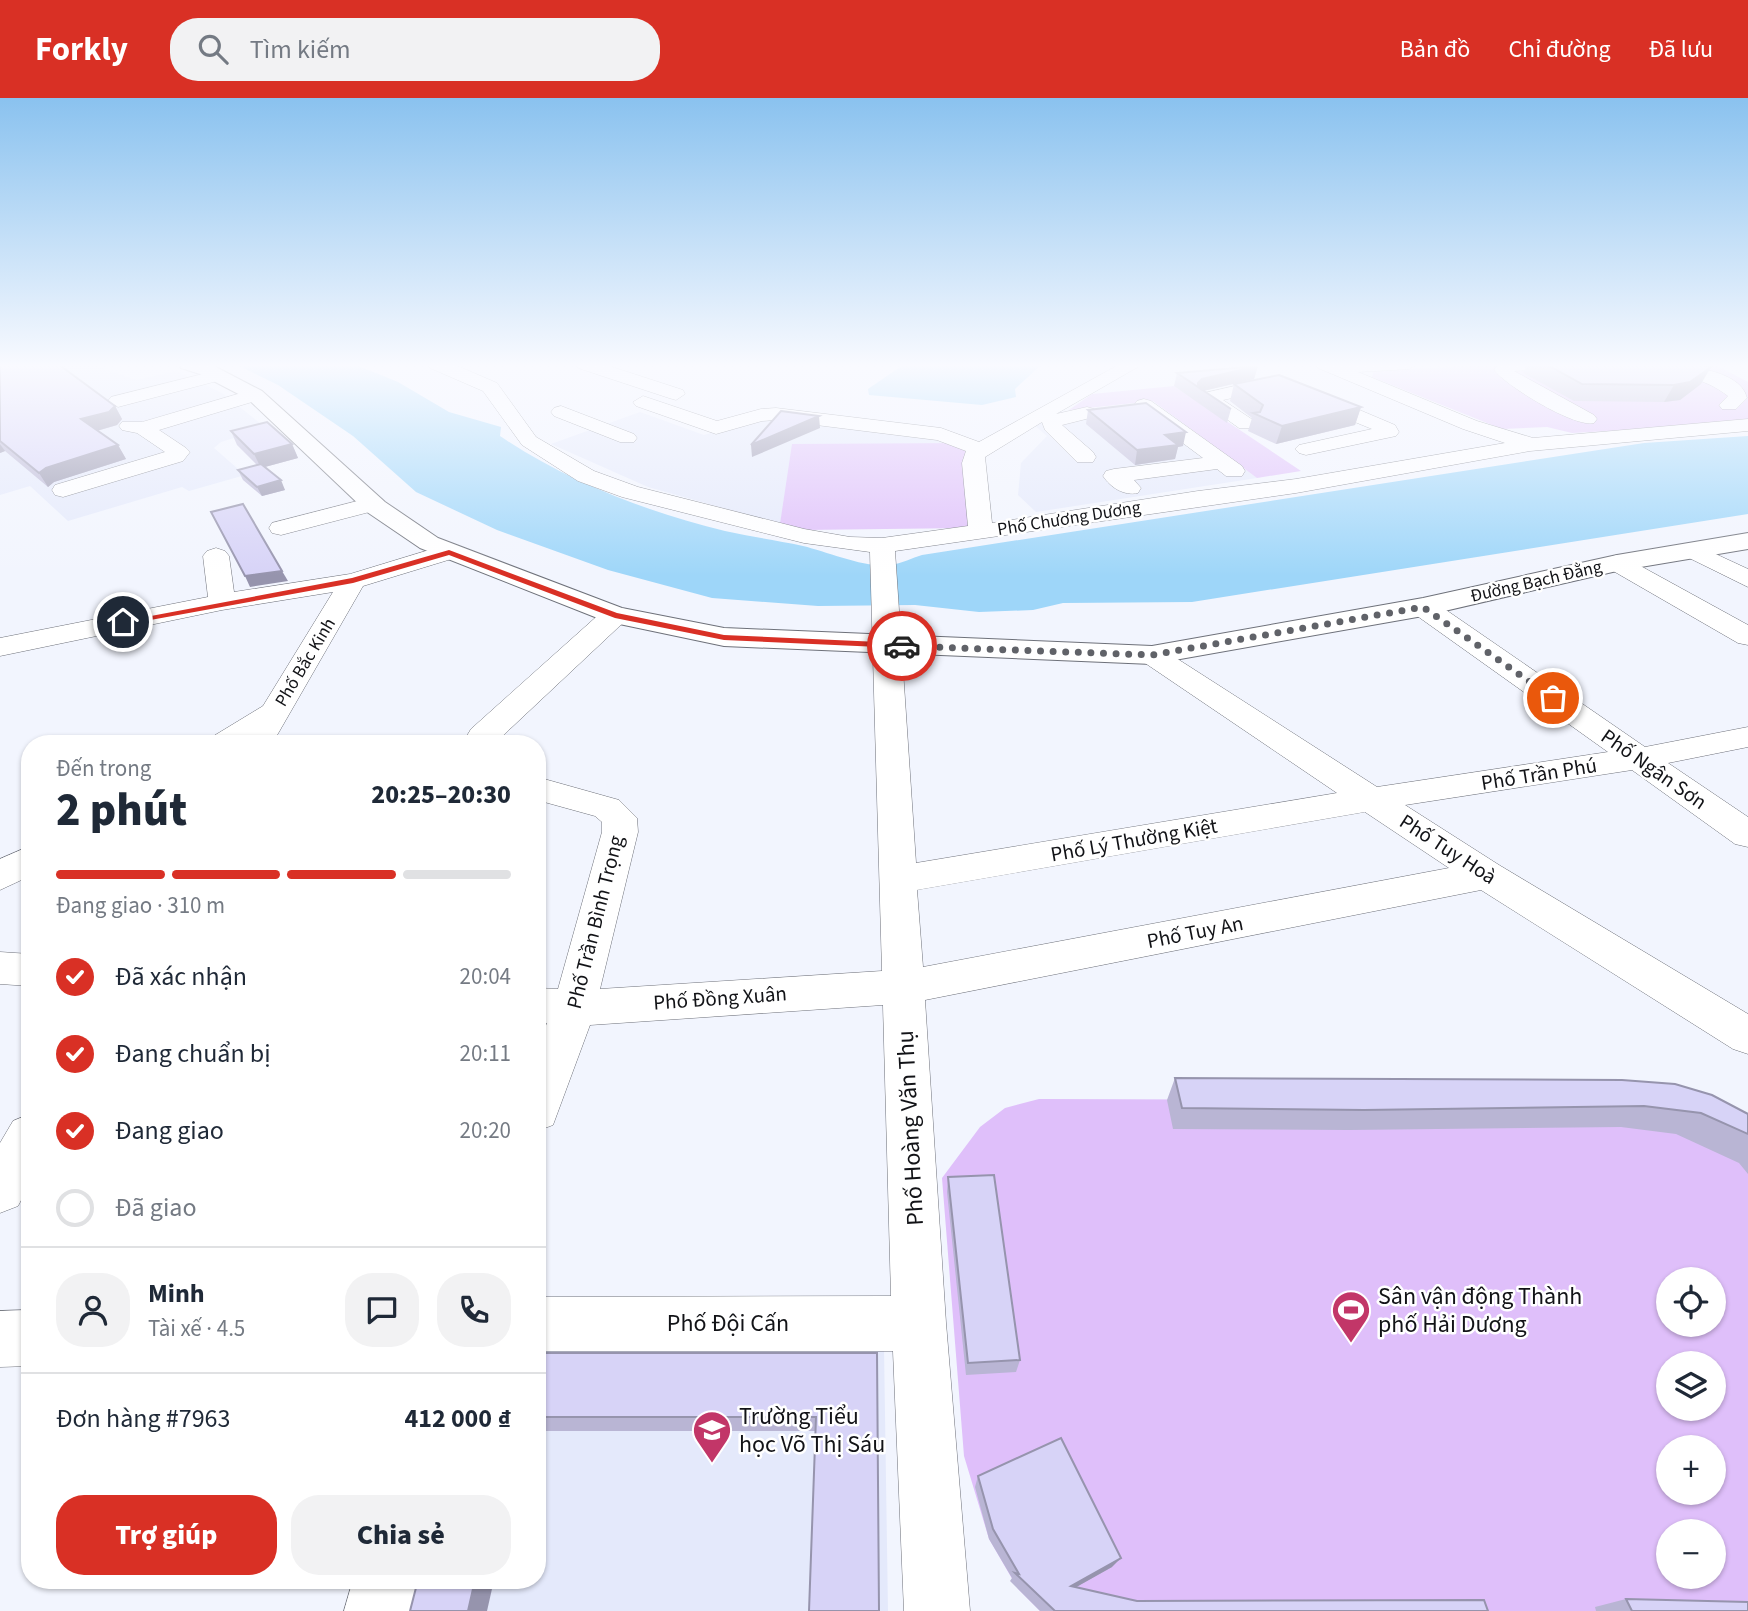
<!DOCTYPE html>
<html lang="vi">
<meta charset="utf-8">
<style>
body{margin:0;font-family:"Source Sans 3",sans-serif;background:#f2f2f3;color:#1f2937;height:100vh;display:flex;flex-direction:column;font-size:26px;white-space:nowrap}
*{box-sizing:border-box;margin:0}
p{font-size:23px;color:#747a83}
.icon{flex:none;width:38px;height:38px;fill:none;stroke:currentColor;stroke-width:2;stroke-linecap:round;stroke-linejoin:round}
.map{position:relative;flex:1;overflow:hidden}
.panel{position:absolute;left:21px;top:637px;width:525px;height:854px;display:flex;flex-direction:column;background:#fff;border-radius:28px;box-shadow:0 2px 5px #0004}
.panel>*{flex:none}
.controls{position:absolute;left:1656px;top:1169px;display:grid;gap:14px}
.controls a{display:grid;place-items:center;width:70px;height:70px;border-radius:50%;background:#fff;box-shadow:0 2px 5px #0004;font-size:35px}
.pin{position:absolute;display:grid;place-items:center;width:60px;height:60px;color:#fff;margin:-30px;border:4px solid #fff;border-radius:50%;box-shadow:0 2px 7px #0007}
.courier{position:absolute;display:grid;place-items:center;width:70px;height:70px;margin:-35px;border:5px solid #d93025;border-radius:50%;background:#fff;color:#222;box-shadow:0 2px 9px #0007}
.head em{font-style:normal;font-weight:800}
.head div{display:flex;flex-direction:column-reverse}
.head{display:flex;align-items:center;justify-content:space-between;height:119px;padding:0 35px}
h1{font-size:46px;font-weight:800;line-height:52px}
.bar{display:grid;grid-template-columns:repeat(4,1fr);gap:10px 7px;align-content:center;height:84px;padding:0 35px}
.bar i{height:9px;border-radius:5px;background:#e0e1e3}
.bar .on{background:#d93025}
.bar p{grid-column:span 4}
.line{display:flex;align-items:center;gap:18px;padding:0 35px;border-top:2px solid #e0e1e3}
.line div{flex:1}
.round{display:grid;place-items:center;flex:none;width:74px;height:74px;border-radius:28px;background:#f2f2f3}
ol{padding:0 35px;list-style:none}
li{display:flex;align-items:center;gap:21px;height:77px}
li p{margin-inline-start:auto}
li .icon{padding:7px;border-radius:50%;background:#d93025;color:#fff;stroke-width:4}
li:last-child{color:#747a83}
li i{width:38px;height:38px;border:4px solid #e0e1e3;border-radius:50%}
.primary-button{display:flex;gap:14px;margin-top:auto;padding:14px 35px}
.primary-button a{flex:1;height:80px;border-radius:28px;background:#d93025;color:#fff;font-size:28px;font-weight:800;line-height:80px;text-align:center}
.primary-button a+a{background:#f2f2f3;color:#1f2937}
header{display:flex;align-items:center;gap:42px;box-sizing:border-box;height:98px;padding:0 35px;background:#d93025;color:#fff}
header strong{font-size:33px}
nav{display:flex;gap:38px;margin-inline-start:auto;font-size:24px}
.search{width:490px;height:63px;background:#f2f2f3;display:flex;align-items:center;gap:18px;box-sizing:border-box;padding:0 24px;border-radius:28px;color:#747a83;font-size:26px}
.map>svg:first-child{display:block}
.built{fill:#e4e9fb}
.green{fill:#dfbffa;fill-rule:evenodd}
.water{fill:#9ed6f9}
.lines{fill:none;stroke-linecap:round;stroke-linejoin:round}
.minor-casing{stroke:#6e717a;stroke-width:1}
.major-casing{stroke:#6e717a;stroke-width:2}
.minor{fill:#fff;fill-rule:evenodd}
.major{fill:#fff;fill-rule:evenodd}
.wall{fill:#b9b5d4}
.shaded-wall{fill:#9694ad}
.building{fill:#d7d3f7;stroke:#9694ad;stroke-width:2}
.route{fill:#d93025}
.done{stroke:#606268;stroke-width:7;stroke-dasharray:0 12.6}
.labels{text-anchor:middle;stroke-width:5;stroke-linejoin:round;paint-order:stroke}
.far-street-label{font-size:18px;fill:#121317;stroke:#fff}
.street-label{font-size:21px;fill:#121317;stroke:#fff}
.near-street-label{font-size:24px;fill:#121317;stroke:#fff}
.near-poi-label{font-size:24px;fill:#121317;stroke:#fff;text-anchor:start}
</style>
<header>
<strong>Forkly</strong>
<div class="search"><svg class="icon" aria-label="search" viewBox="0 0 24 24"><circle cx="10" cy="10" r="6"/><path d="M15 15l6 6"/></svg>Tìm kiếm</div>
<nav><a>Bản đồ</a><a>Chỉ đường</a><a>Đã lưu</a></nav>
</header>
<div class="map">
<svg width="1748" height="1513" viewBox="0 0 1748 1513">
<rect width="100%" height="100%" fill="#f2f5fe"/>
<!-- built -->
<g class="built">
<path d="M0 266H91L136 282 176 273 222 295 266 330 221 344 214 350 245 377 189 393 182 389 68 423 30 388 0 397Z"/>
<path d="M1153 303 1257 380 1036 414 1018 397 1021 365 1047 338 1032 325 1052 315Z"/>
<path d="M640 314 704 337 763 320 959 345 780 426 648 389 551 346Z"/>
<path d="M537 1250H884L888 1513H401L410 1482H537Z"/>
</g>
<!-- green -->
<g class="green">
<path d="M1506 266H1714L1748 284V325L1572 335 1547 329 1502 331 1372 279 1374 273Z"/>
<path d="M1174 288 1301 373 1257 380 1153 303 1069 312 1092 296Z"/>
<path d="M966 345 980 425 967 430 804 432 780 426 792 346Z"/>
<path d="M1039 1001 1600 1003 1651 1007 1670 1012 1748 1058V1513H1040L1018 1491 989 1441 964 1358 942 1080 980 1029 1005 1010ZM1668 1181H1713V1227H1668ZM1668 1265H1713V1311H1668ZM1668 1349H1713V1395H1668ZM1668 1433H1713V1479H1668Z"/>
</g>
<!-- water -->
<g class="water">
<path d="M235 266H354L398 284 449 314 501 329 500 338C566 383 647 414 725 433 751 439 777 442 803 448 828 454 867 471 892 467 902 465 912 460 922 457L1644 345 1748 338V416L1192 504 1063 505 1033 512 979 514 915 507 818 508 712 500 608 472 497 432 416 394 353 338 278 287Z"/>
<path d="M913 266H1039L1040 268 1015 291 1016 299 982 307 869 297 868 291 900 269Z"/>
</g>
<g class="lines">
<!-- minor casing -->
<g class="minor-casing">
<g id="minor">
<path d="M427 266H453L497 285 536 339 594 373 638 389 804 431 850 439 882 440 968 428 962 365 966 353 937 342 776 322 762 323 716 336 636 308 633 304 643 298 717 323 761 311 776 310 941 330 979 344 1120 266H1143L1056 316 1087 309 1094 311 1097 315 1094 319 1062 327 1093 354 1096 359 1093 364H1077L1045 332 1042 324 985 359 992 425 1198 393 1296 381 1505 345 1463 331 1318 270 1315 266H1418L1409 271 1358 274 1477 323 1533 340 1748 321V333L1530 353 1296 395 895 453 916 765 1337 695 1142 563 1137 557 1142 551 1152 548 1162 551 1377 689 1608 654 1413 515 1409 509 1413 503 1423 501 1433 503 1645 649 1748 629V649L1668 665 1748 719V749L1735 746 1632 672 1405 707 1499 767 1748 916V956L1733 951 1481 792 925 902 946 1225 970 1513H904L893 1253H537V1199L891 1198 883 907 590 927 553 1027 537 1033V950L547 925 537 924V890L558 891 602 734V724L595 718 537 702V679L619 702 637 720 638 734 600 891 882 873 870 454 804 445 622 399 578 383 522 347 483 293 430 270ZM1365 714 1449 770 923 869 917 792Z"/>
<path d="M575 266H603L683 292 685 296 676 302 669 300 578 270Z"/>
<path d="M1500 266H1551L1542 271 1514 273 1594 317 1597 321 1594 325C1575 330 1506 288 1494 272Z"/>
<path d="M1646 266C1671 266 1740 268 1747 300L1736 311H1722L1719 307 1728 298C1704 279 1677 277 1649 270Z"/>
<path d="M215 273 224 278 221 282 118 309 108 303 111 299Z"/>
<path d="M1274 279 1291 283 1395 327 1399 334 1396 338 1306 357 1299 355 1295 351 1299 347 1372 331 1274 291 1223 302 1253 322 1256 326 1253 330H1239L1197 300 1200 296Z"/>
<path d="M255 291 264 297 262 301 159 332 186 350 190 354 183 363 63 399 55 397 52 392 55 387 165 354 137 335 122 332 119 328 122 324H142Z"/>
<path d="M1144 301 1151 303 1242 368 1245 373 1242 378H1226L1217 371 1134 382 1141 390 1138 395C1124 398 1111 390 1103 378L1106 373 1114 371 1203 360 1137 311 1134 307 1137 303Z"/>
<path d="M561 308 634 336 637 340 634 344H620L554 318 551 314 554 310Z"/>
<path d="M373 399 381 401 385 406 381 411 281 437 272 435 269 430 272 425Z"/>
<path d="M1692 445 1748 471V489L1683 457 1680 452 1683 447Z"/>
<path d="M449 446 458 449 462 454 458 459 363 488 272 646H207L212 639 263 608 333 494 222 512 0 558V540L208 499 203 458 207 453 216 450 225 453 229 458 234 494 350 476Z"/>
<path d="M1617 457 1626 460 1748 527V547L1738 545 1608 470 1604 465 1608 460Z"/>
<path d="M615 509 625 511 629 517 625 523 494 646H462L471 631 605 511Z"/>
<path d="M30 748V778L0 792V761Z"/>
<path d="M0 854 30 856V888L0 886Z"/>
<path d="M30 1016V1085L18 1108 0 1115V1045L13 1023Z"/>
<path d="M30 1212V1268L0 1269V1213Z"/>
<path d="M353 1482H418L410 1513H344Z"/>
</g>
</g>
<!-- major casing -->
<g class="major-casing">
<path id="major" d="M179 266 214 268 262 293 385 404 438 440 622 510 724 530 1152 548 1423 500 1617 457 1748 435V451L1617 473 1423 518 1152 566 724 548 605 523 420 450 367 414 248 301 200 276 181 270Z"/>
</g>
<!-- minor -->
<use href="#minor" class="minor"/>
<!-- major -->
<use href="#major" class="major"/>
</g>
<!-- wall -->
<g class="wall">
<path d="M0 266 115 308 122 321 117 327 97 333 118 347 126 361 54 384 48 389 5 353 0 355Z"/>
<path d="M1527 266H1700L1701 286 1680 302 1664 304 1574 303 1523 275Z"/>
<path d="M1258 268 1254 281 1203 293 1231 311 1227 325 1174 288 1177 275Z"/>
<path d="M1234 286 1361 309 1355 327 1276 346 1248 333 1252 320 1230 303Z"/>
<path d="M1088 312 1183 348 1178 349 1175 361 1135 367 1086 326Z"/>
<path d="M231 333 292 346 298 360 265 369 285 392 262 398 243 382 238 372 257 367 237 347Z"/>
<path d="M1175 980 1622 982 1748 1016V1076L1739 1065 1676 1036 1621 1029 1349 1032 1173 1031 1167 1002Z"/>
<path d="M948 1079 1020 1262 1016 1274 966 1277 947 1094Z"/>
<path d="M537 1255H877L815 1333H537Z"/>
<path d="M978 1378 1112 1469 1076 1489 1137 1503 1488 1513H1040L1010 1483 1012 1480 989 1441 975 1389Z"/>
<path d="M1626 1501 1748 1513H1596L1595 1509Z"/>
</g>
<!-- shaded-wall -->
<g class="shaded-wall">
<path d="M1258 268 1254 281 1203 293 1197 289 1198 285 1202 281Z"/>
<path d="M1711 269 1701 286 1680 302 1664 304 1674 287Z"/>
<path d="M115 308 122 321 117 327 89 335 81 321Z"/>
<path d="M1361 309 1355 327 1276 346 1282 328Z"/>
<path d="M819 318 820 330 752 359 751 347Z"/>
<path d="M1186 334 1183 348 1178 349 1175 361 1135 367 1137 352 1165 337Z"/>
<path d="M0 346 5 353 0 355Z"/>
<path d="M292 346 298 360 261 370 254 356Z"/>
<path d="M118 347 126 361 54 384 48 389 39 375 46 370Z"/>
<path d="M281 382 285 392 262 398 257 389Z"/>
<path d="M282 473 288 483 250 489 245 478Z"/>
<path d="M1121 1460 1112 1469 1064 1496 1071 1488Z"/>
<path d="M475 1482H494L487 1513H468Z"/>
</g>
<!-- building -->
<g class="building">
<path d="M0 266H58L115 308 109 314 81 321 118 347 46 370 39 375 0 343Z"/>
<path d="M1546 266H1700L1711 269 1690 284 1674 287 1582 286Z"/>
<path d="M1258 268 1202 281 1198 285V289L1231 311 1177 275Z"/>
<path d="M1279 277 1361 309 1282 328 1253 315 1260 314 1263 307 1234 286Z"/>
<path d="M1146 305 1186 334 1165 337 1178 347 1137 352 1088 312Z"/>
<path d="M781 313 819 318 751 347Z"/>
<path d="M267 324 292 346 254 356 231 333Z"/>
<path d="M261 366 281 382 257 389 238 372Z"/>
<path d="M243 406 282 473 245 478 211 414Z"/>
<path d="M1175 980 1622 982 1675 986 1712 997 1748 1016V1036L1701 1015 1644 1008 1364 1012 1182 1010Z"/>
<path d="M994 1077 1020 1262 968 1265 948 1079Z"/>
<path d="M537 1255H877L879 1513H809L816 1319H537Z"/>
<path d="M1061 1340 1121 1460 1071 1488 1137 1503 1484 1502 1488 1513H1055L1015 1475 1019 1476 993 1431 978 1378Z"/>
<path d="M418 1482H475L468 1513H410Z"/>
<path d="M1626 1501 1748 1504V1513H1632Z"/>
</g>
<!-- sky -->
<linearGradient id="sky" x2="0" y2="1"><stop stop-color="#8ac2ef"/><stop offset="0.56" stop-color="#f9faff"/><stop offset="1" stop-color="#f9faff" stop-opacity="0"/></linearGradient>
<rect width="1748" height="478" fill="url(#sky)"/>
<!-- route -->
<path class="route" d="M449 452 617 515 724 537 902 545 907 548 902 550 724 542 615 520 449 457 353 485 123 527 119 524 352 480Z"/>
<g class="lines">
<!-- done -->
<path class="done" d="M902 548 1152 557 1423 509 1553 600"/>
</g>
<!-- icons -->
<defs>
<g id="stadium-pin" transform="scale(2.0125)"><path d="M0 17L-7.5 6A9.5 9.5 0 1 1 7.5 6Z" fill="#c23668" stroke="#fff"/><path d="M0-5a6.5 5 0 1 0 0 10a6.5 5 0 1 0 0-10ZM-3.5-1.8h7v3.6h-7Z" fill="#fff"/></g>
<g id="school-pin" transform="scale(2.0125)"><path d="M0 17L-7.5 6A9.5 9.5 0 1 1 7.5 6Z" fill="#c23668" stroke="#fff"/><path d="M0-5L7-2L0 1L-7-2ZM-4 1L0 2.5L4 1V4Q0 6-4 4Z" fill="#fff"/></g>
</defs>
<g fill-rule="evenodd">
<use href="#stadium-pin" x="1351" y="1212"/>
<use href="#school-pin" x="712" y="1332"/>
</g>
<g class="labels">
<!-- far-street labels -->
<g class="far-street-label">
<text transform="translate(1069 420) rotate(-9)" y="6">Phố Chương Dương</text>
<text transform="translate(1536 483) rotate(-13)" y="6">Đường Bạch Đằng</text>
<text transform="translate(305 564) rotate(-59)" y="6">Phố Bắc Kinh</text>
</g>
<!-- street labels -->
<g class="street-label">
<text transform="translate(1654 671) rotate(35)" y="7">Phố Ngân Sơn</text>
<text transform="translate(1539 676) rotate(-9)" y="7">Phố Trần Phú</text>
<text transform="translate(1134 742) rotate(-10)" y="7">Phố Lý Thường Kiệt</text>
<text transform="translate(1448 751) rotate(33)" y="7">Phố Tuy Hoà</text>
<text transform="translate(595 824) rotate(-76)" y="7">Phố Trần Bình Trọng</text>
<text transform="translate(1195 834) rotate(-11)" y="7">Phố Tuy An</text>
<text transform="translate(720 900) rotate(-4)" y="7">Phố Đồng Xuân</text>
</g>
<!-- near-street labels -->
<g class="near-street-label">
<text transform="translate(910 1030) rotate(-93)" y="8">Phố Hoàng Văn Thụ</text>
<text x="728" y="1233">Phố Đội Cấn</text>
</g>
<!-- near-poi labels -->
<g class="near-poi-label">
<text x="1378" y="1206">Sân vận động Thành<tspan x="1378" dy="28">phố Hải Dương</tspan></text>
<text x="739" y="1326">Trường Tiểu<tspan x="739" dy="28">học Võ Thị Sáu</tspan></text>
</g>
</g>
</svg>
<div class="controls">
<a><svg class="icon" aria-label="locate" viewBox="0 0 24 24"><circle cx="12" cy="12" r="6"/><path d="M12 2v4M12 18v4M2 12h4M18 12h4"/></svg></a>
<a><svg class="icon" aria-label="layers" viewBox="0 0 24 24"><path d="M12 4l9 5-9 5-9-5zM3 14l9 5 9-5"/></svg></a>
<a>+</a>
<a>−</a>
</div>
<div class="pin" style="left:1553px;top:600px;background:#ea580c"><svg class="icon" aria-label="bag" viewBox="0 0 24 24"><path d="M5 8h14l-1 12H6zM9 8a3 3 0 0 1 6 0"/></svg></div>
<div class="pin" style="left:123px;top:524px;background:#1f2937"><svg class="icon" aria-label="home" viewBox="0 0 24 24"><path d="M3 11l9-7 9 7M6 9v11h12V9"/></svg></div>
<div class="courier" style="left:902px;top:548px"><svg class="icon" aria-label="car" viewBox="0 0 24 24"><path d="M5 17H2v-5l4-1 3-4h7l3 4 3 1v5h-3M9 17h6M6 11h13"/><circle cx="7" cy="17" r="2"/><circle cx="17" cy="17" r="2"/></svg></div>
<section class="panel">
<div class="head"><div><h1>2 phút</h1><p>Đến trong</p></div><em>20:25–20:30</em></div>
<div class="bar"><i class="on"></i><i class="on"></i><i class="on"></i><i></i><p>Đang giao · 310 m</p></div>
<ol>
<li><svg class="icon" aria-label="check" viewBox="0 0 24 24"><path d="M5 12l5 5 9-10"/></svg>Đã xác nhận<p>20:04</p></li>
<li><svg class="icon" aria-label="check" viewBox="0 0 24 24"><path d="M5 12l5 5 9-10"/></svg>Đang chuẩn bị<p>20:11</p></li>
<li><svg class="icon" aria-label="check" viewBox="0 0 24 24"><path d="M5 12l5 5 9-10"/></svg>Đang giao<p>20:20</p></li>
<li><i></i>Đã giao</li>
</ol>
<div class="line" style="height:126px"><a class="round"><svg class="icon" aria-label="person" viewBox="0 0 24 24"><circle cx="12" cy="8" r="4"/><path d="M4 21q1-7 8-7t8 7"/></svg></a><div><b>Minh</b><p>Tài xế · 4.5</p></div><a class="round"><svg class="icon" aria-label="chat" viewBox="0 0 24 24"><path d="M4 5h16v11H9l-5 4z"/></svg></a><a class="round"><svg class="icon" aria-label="phone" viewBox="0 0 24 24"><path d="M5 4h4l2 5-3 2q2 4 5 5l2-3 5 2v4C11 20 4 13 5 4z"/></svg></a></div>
<div class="line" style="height:91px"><div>Đơn hàng #7963</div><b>412 000 ₫</b></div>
<div class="primary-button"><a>Trợ giúp</a><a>Chia sẻ</a></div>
</section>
</div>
